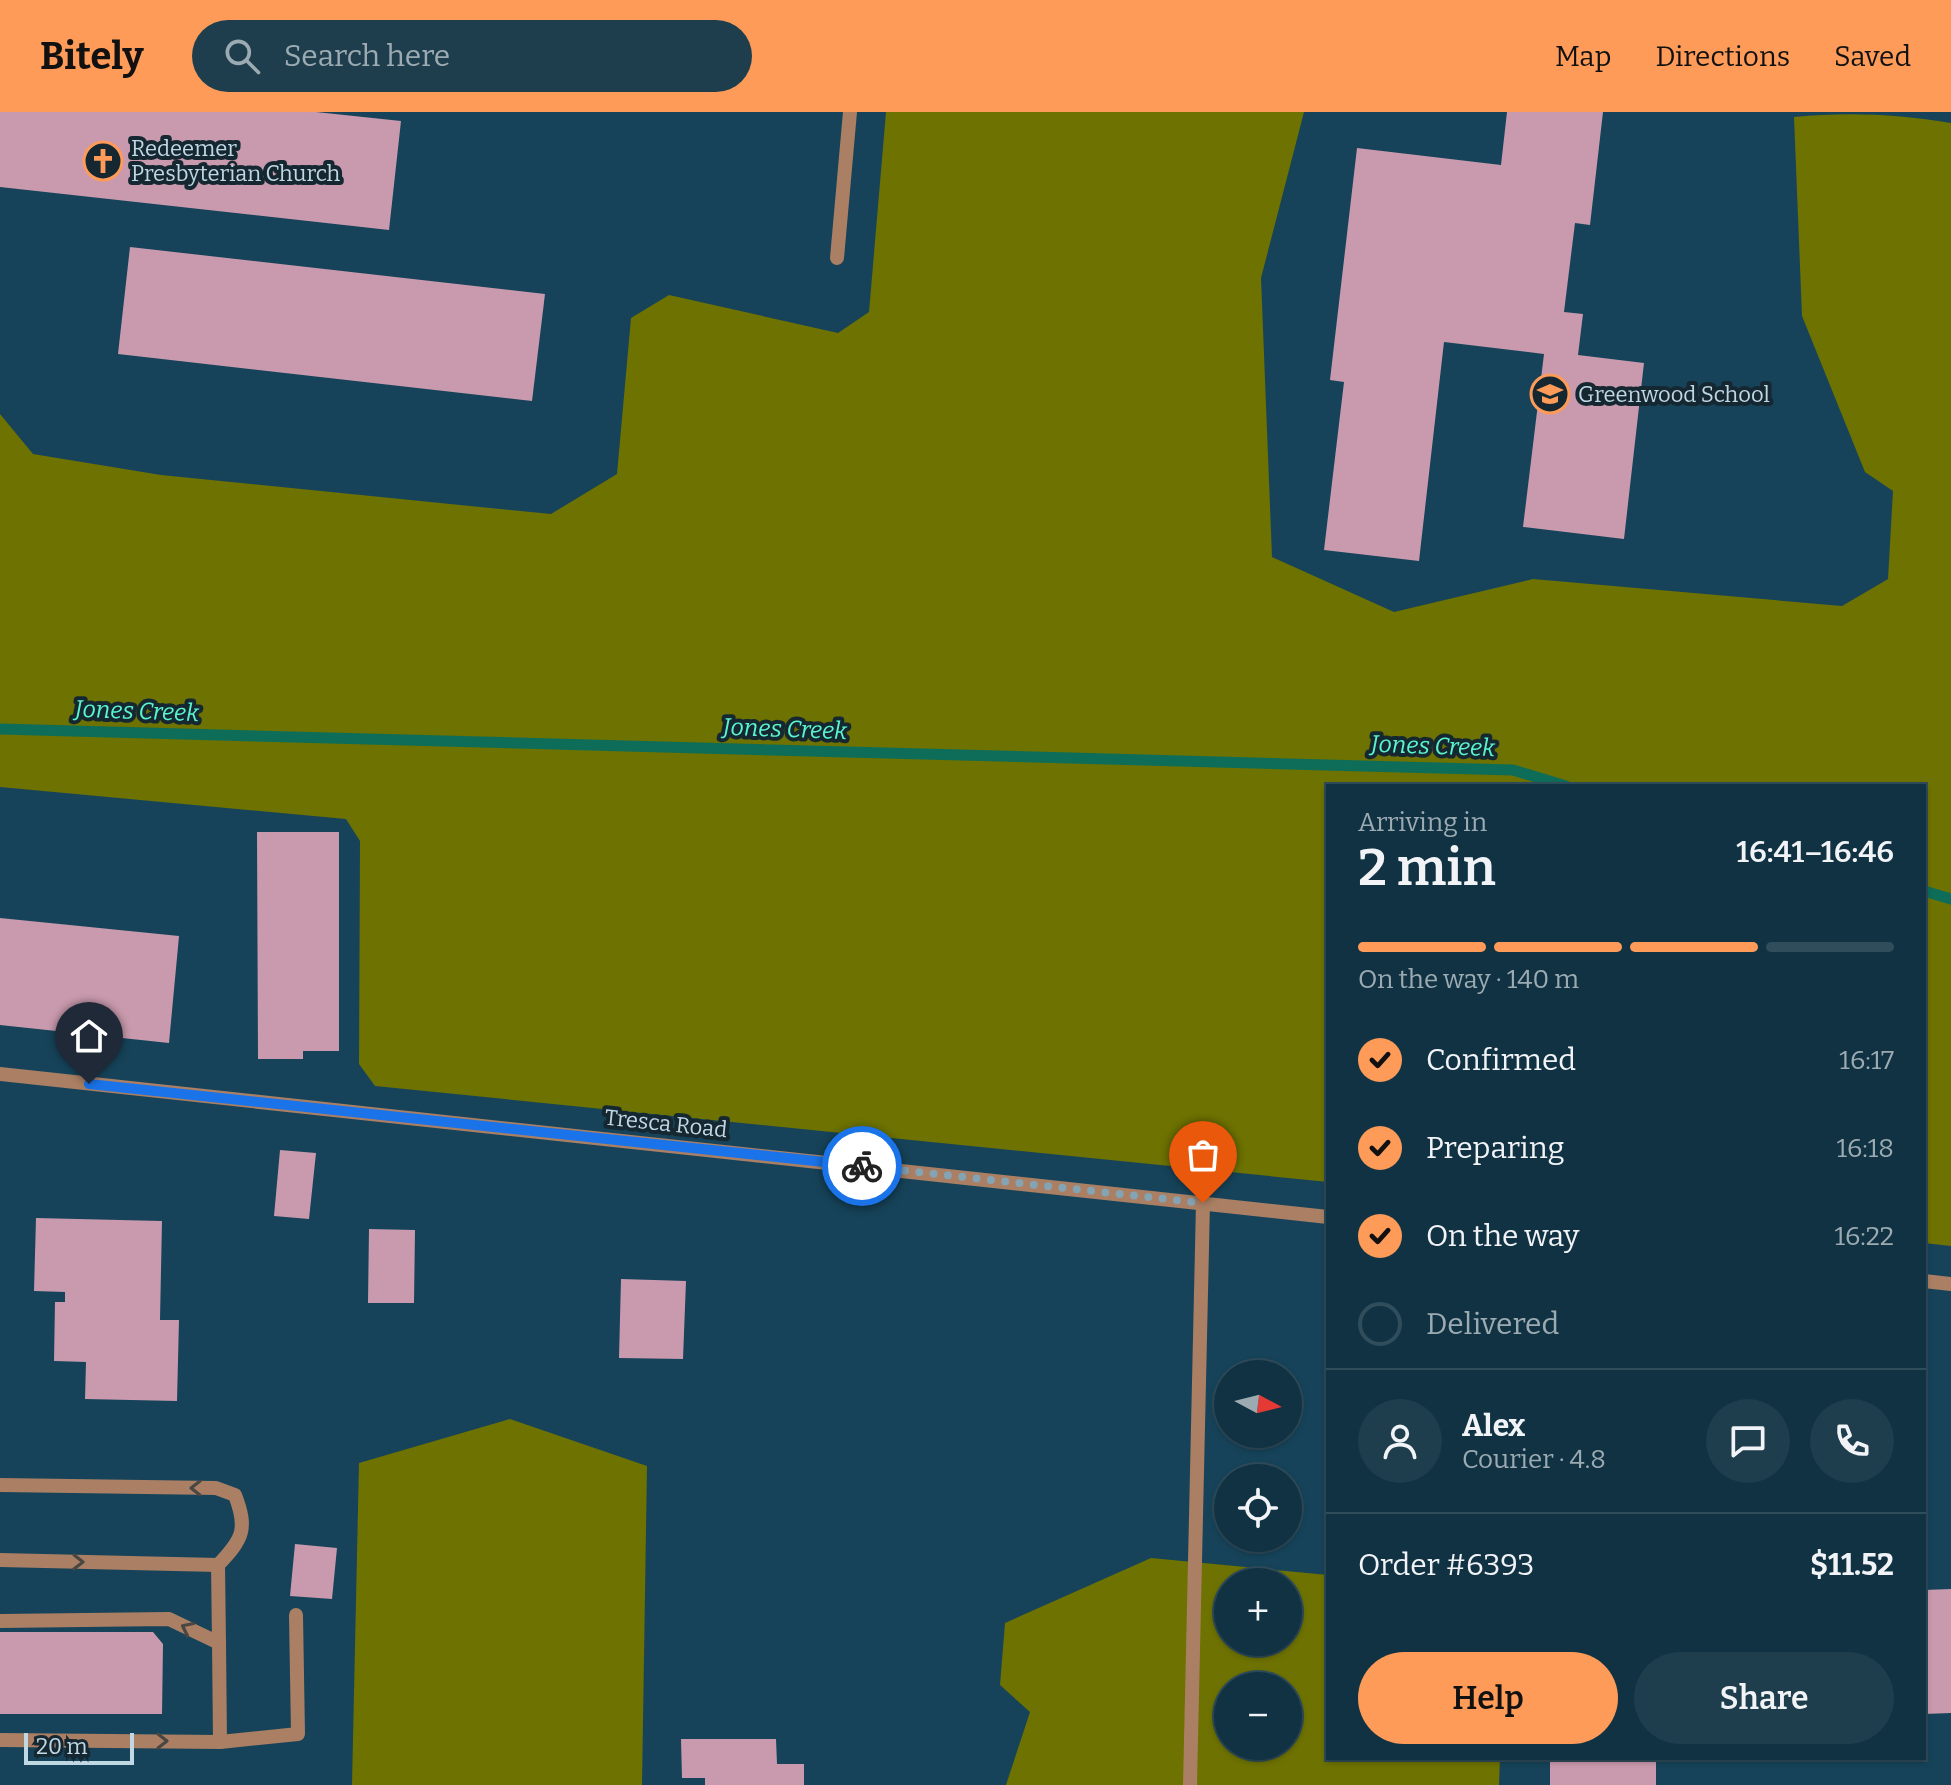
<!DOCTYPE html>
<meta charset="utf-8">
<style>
body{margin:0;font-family:Bitter,serif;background:#1e3e4e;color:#f1f3f6;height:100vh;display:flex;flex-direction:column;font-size:30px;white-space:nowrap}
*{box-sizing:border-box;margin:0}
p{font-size:26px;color:#9caab2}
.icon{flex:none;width:44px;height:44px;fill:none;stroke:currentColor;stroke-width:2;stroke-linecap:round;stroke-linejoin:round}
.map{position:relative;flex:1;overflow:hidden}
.sheet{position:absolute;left:1326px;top:672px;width:600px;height:976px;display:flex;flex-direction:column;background:#103243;border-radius:0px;box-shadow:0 2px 6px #0004,0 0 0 2px #304d5c}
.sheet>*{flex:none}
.needle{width:52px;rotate:97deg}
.tools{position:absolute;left:1214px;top:1248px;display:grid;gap:16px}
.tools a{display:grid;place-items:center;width:88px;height:88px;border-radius:50%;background:#103243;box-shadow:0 2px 6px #0004,0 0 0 2px #304d5c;font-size:40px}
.scale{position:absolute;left:24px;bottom:20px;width:110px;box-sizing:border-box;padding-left:8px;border:4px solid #c0d7e4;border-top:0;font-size:22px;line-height:28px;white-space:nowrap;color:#c0d7e4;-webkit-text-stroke:6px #152831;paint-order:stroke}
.pin{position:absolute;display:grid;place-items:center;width:68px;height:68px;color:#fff;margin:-82px -34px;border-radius:50% 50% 50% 0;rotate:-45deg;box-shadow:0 0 8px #0007}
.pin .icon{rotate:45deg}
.courier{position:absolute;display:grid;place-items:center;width:80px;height:80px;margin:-40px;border:6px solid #1a73e8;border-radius:50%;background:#fff;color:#222;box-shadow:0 2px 10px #0007}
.overview em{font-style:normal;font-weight:600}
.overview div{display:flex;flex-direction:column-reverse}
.overview{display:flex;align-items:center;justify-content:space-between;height:136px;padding:0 32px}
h1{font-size:52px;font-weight:600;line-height:60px}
.bar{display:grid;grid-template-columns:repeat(4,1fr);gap:12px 8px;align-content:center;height:96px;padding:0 32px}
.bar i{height:10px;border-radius:6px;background:#304d5c}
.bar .active{background:#fe9b59}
.bar p{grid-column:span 4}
.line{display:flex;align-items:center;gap:20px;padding:0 32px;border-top:2px solid #304d5c}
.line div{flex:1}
.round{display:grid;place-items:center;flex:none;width:84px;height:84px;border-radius:42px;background:#1e3e4e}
ol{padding:0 32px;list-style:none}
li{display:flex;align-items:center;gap:24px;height:88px}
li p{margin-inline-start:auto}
li .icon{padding:8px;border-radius:50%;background:#fe9b59;color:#111;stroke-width:4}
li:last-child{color:#9caab2}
li i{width:44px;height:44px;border:4px solid #304d5c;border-radius:50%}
.action{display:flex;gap:16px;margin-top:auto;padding:16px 32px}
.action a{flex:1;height:92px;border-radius:48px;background:#fe9b59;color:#111;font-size:32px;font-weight:600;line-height:92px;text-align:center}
.action a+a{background:#1e3e4e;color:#f1f3f6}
header{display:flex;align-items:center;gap:48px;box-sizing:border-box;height:112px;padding:0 40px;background:#fe9b59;color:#111}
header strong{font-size:38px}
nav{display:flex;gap:44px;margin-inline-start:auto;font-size:28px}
.search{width:560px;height:72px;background:#1e3e4e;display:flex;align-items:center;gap:20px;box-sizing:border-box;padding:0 28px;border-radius:44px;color:#9caab2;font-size:30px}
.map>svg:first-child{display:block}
.forest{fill:#6d7200;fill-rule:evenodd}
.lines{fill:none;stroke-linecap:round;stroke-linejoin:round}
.stream{stroke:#0e6d58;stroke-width:11}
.building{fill:#c99aad}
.minor{stroke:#aa7f64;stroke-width:14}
.oneway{stroke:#494643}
.done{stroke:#84a3b3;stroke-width:8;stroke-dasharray:0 14.4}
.route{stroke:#1a73e8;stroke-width:10}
.labels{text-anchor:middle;stroke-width:8;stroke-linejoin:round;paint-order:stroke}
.poi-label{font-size:22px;fill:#c0d7e4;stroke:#152831;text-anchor:start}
.street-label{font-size:22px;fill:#c0d7e4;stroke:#152831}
.water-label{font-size:24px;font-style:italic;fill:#5bf5cd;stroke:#152831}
</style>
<header>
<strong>Bitely</strong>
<div class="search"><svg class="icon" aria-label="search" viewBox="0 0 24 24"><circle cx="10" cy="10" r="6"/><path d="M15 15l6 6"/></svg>Search here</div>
<nav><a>Map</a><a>Directions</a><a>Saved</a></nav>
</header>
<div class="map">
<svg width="1951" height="1673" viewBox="0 0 1951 1673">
<rect width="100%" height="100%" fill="#164359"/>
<!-- forest -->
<g class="forest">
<path d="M886 0H1304L1261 166 1272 445 1394 500 1533 467 1842 494 1888 467 1893 379 1865 360 1802 204 1794 5C1847 0 1898 2 1951 11V1134L1924 1131V674H1328V1070L375 974 359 952 360 729 346 707 0 675V302L33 342 161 363 551 402 617 362 631 206 669 183 838 221 869 200Z"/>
<path d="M510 1307 647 1354 642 1673H352L359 1351Z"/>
<path d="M1151 1446 1328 1463V1646H1500L1499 1673H1006L1030 1600 1000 1573 1005 1511ZM1228 1470H1288V1530H1228ZM1228 1574H1288V1634H1228Z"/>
</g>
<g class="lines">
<!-- stream -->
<g class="stream">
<path d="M0 617 1513 658 1566 674"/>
<path d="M1924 779 1951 787"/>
</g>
</g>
<!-- building -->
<g class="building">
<path d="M0 0H316L401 9 389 118 0 75Z"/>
<path d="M1507 0H1603L1590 113 1575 111 1564 200 1583 202 1578 243 1644 251 1624 427 1523 415 1544 242 1444 230 1419 449 1324 438 1344 270 1330 268 1357 36 1501 53Z"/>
<path d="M130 135 545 182 532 289 118 242Z"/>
<path d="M257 720H339V939H303V947H258Z"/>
<path d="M0 806 179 824 169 931 0 913Z"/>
<path d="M280 1038 316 1041 309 1107 274 1104Z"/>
<path d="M36 1106 162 1109 160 1208H179L177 1289 85 1287 86 1250 54 1249 55 1190H65V1180L34 1179Z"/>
<path d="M369 1117 415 1118 414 1191H368Z"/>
<path d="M621 1167 686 1169 683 1247 619 1246Z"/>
<path d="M295 1432 337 1436 332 1487 290 1484Z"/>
<path d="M1951 1477V1601L1924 1602V1478Z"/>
<path d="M0 1520H153L163 1532 162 1602H0Z"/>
<path d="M681 1627H776L777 1652H804V1673H705V1666H682Z"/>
<rect x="1550" y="1646" width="106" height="27"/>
</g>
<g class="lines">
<!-- minor -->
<g class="minor">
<path d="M837 146 850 0"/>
<path d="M0 962 1328 1105"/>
<path d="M1924 1169 1951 1172"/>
<path d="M0 1373 216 1376 235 1383C248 1417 243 1427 218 1453L0 1448"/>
<path d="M218 1453 219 1531"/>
<path d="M0 1509 169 1507 219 1531 220 1630"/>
<path d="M0 1628 220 1630 298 1622 296 1503"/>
<path d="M1190 1673 1203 1091"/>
</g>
</g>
<!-- one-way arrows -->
<defs><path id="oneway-chevron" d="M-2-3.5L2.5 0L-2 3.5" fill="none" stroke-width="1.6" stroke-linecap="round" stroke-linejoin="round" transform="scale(2)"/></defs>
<g class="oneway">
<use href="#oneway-chevron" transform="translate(196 1376) rotate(-179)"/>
<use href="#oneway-chevron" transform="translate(78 1450) rotate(1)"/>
<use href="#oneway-chevron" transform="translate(187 1516) rotate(-154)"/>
<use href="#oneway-chevron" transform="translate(162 1629)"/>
</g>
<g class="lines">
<!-- done -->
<path class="done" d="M862 1054 1203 1091"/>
<!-- route -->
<path class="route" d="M89 972 862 1054"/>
</g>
<!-- icons -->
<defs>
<g id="church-ring" transform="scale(2)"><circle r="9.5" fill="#152831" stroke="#fe9b59" stroke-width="1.5"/><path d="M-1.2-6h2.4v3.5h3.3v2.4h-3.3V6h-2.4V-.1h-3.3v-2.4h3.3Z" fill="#fe9b59"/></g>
<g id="school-ring" transform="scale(2)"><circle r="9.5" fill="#152831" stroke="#fe9b59" stroke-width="1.5"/><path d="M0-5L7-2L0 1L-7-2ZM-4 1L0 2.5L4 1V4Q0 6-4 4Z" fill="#fe9b59"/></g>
</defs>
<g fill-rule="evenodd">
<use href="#church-ring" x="103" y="49"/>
<use href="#school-ring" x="1550" y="282"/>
</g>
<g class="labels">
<!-- poi labels -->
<g class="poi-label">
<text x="131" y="44">Redeemer<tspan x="131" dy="25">Presbyterian Church</tspan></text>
<text x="1578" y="290">Greenwood School</text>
</g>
<!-- street labels -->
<g class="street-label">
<text transform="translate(666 1011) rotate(6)" y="8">Tresca Road</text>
</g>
<!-- water labels -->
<g class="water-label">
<text transform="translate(137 599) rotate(2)" y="8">Jones Creek</text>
<text transform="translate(785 617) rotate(2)" y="8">Jones Creek</text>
<text transform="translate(1433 634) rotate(2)" y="8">Jones Creek</text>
</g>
</g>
</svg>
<div class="tools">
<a><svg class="needle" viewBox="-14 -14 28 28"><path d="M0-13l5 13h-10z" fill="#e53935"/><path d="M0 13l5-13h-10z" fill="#9caab2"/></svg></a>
<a><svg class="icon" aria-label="locate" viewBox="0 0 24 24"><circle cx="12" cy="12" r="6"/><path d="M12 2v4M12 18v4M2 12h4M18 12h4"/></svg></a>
<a>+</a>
<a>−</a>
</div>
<div class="scale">20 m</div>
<div class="pin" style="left:1203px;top:1091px;background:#ea580c"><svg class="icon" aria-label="bag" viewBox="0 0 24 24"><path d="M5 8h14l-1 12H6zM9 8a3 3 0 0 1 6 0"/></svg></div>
<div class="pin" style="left:89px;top:972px;background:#1f2937"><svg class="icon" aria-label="home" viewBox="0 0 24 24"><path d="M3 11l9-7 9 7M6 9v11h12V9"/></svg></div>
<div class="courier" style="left:862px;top:1054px"><svg class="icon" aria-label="bike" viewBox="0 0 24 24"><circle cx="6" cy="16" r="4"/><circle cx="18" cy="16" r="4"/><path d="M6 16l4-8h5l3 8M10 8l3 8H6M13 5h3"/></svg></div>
<section class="sheet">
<div class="overview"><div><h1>2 min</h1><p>Arriving in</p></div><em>16:41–16:46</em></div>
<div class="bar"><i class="active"></i><i class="active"></i><i class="active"></i><i></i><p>On the way · 140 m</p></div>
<ol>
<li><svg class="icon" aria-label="check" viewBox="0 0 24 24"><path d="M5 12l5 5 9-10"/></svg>Confirmed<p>16:17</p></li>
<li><svg class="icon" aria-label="check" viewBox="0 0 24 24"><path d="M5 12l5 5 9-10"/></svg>Preparing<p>16:18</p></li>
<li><svg class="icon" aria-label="check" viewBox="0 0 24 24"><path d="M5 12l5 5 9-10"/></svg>On the way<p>16:22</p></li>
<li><i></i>Delivered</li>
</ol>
<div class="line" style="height:144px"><a class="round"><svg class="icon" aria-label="person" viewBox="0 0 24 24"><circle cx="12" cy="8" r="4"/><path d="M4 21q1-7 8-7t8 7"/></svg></a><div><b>Alex</b><p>Courier · 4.8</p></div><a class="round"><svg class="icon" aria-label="chat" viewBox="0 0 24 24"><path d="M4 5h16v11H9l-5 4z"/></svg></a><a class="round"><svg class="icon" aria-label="phone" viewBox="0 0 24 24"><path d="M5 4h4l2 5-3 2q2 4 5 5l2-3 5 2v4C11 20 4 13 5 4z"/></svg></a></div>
<div class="line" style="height:104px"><div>Order #6393</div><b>$11.52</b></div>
<div class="action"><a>Help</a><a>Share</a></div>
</section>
</div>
